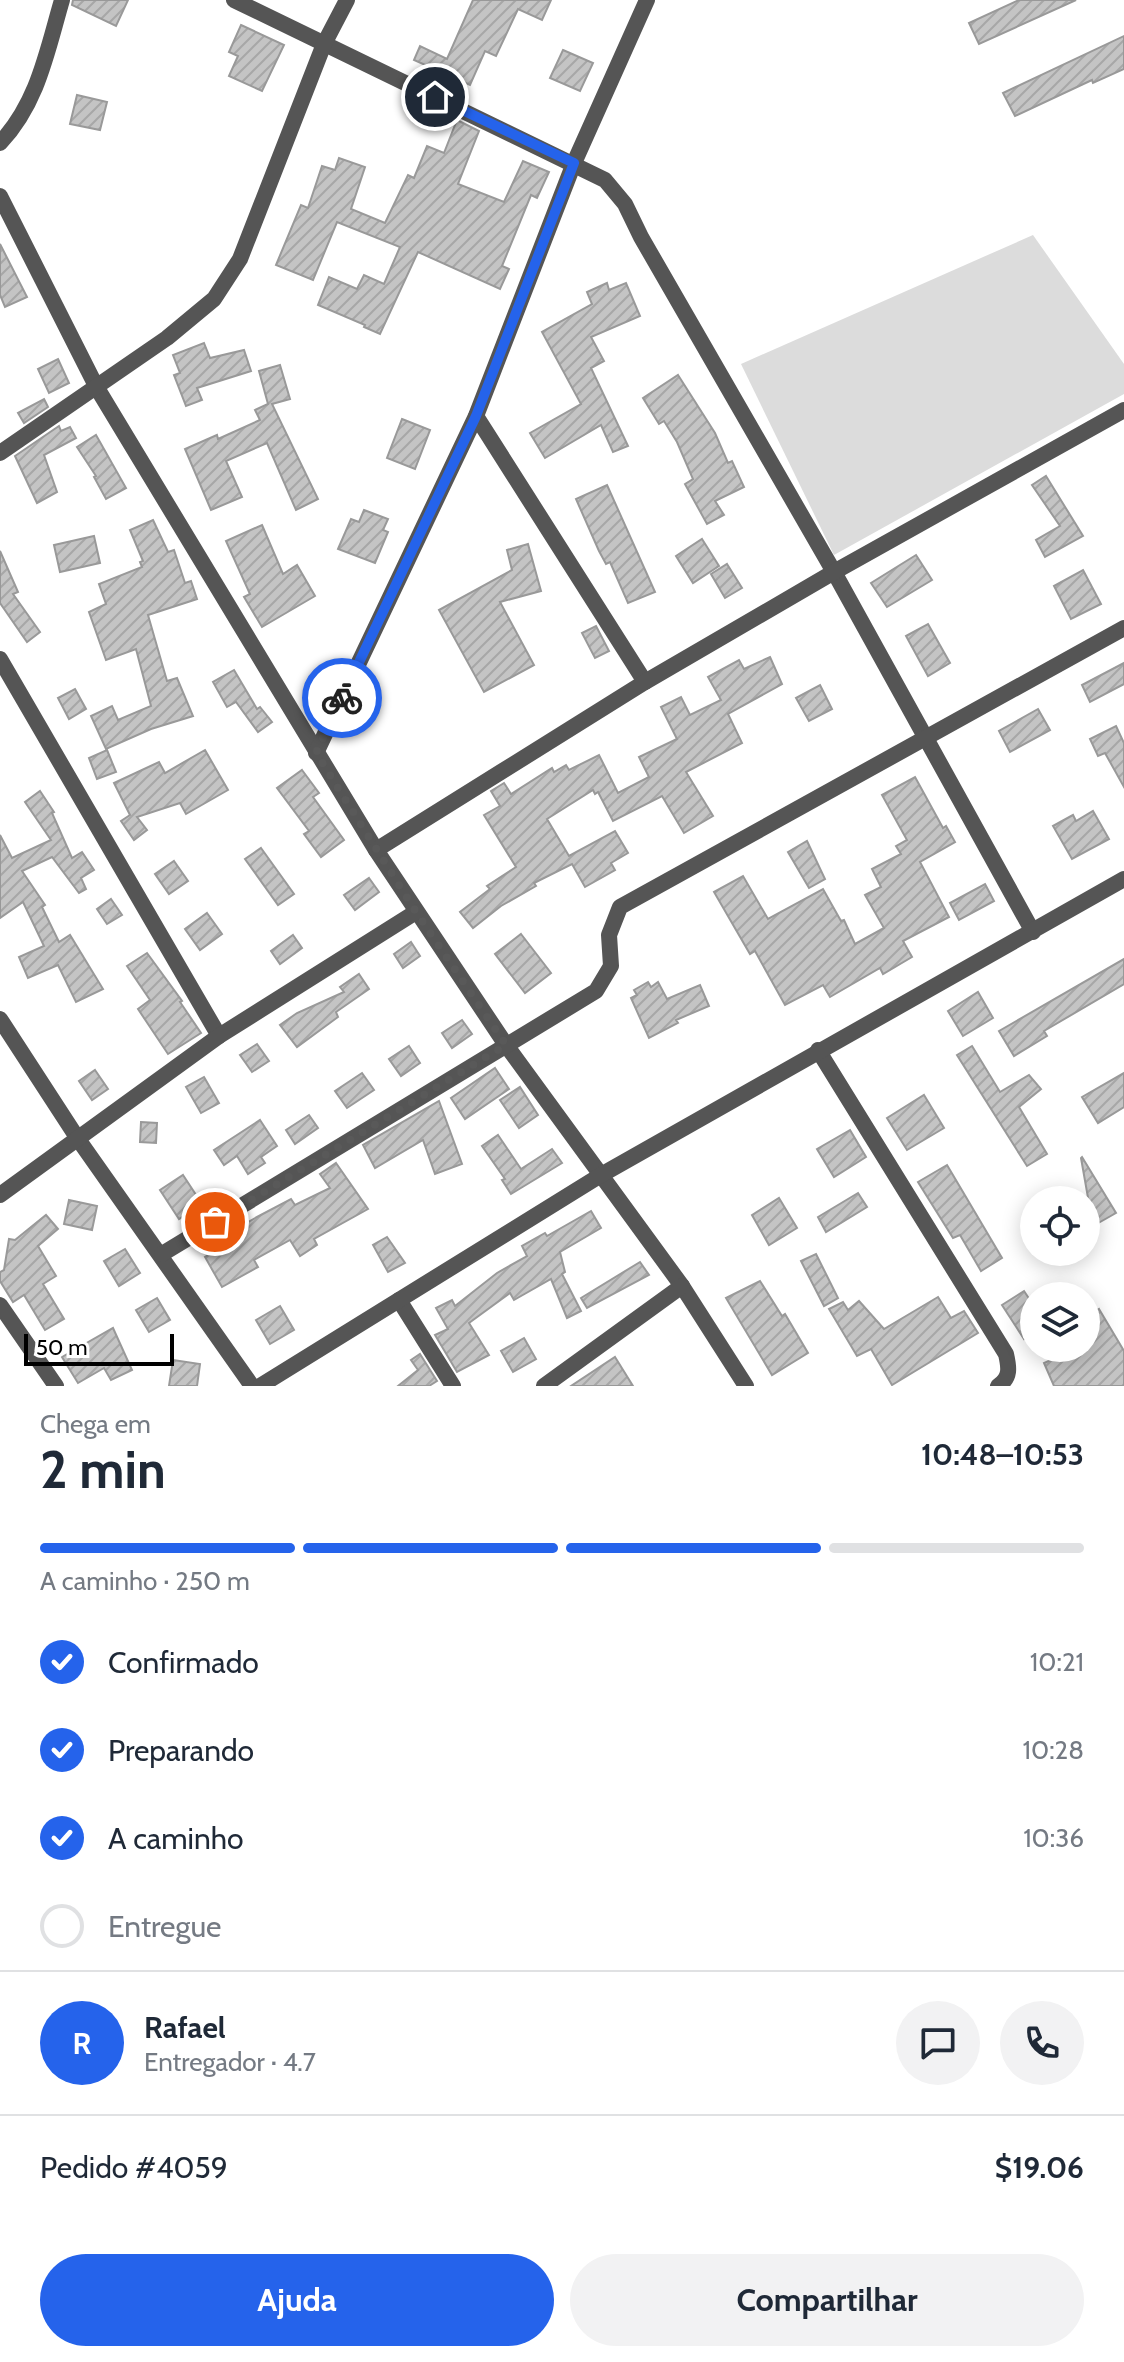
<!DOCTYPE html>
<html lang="pt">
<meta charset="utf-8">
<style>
body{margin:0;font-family:Cabin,sans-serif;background:#f2f2f3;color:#1f2937;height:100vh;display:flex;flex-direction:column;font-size:30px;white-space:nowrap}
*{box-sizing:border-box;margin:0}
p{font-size:26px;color:#747a83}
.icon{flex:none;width:44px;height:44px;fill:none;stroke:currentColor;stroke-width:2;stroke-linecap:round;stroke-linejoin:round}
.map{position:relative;height:1386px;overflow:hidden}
.details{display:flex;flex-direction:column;background:#fff;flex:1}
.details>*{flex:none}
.controls{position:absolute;left:1020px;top:1186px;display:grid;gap:16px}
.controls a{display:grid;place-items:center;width:80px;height:80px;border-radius:50%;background:#fff;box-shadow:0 4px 20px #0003;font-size:40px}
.scale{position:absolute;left:24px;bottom:20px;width:150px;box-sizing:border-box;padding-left:8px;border:4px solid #000;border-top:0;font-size:22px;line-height:28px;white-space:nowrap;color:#000;-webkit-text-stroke:6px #fff;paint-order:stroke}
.pin{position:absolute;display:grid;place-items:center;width:68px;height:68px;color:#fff;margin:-34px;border:4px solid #fff;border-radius:50%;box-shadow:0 2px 8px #0007}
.courier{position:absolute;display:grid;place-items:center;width:80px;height:80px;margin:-40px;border:6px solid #2563eb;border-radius:50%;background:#fff;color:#222;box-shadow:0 2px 10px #0007}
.headline em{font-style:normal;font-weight:700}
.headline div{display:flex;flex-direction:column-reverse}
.headline{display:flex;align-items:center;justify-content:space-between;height:136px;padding:0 40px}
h1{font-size:52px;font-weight:700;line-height:60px}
.bar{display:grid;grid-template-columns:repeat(4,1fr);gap:12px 8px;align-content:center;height:96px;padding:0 40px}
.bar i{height:10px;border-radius:6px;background:#e0e1e3}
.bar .active{background:#2563eb}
.bar p{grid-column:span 4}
.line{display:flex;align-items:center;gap:20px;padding:0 40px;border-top:2px solid #e0e1e3}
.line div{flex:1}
.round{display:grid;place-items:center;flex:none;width:84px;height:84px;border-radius:42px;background:#f2f2f3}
ol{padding:0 40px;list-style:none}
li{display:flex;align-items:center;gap:24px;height:88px}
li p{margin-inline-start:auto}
li .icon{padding:8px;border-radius:50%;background:#2563eb;color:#fff;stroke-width:4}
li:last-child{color:#747a83}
li i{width:44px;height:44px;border:4px solid #e0e1e3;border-radius:50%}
.cta{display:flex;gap:16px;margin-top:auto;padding:16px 40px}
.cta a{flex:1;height:92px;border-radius:48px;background:#2563eb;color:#fff;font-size:32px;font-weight:700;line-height:92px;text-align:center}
.cta a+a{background:#f2f2f3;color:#1f2937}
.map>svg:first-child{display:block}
.pitch{fill:#dcdcdc}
.building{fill:url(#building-hatch);stroke:#999;stroke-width:2}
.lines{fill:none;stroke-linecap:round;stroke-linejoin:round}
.street{stroke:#555;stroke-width:16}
.done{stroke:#595959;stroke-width:8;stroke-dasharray:0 14.4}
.route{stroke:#2563eb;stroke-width:10}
</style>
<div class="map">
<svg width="1124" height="1386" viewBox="0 0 1124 1386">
<defs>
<pattern id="building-hatch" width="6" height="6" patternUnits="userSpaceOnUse" patternTransform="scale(2)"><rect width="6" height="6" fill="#c4c4c4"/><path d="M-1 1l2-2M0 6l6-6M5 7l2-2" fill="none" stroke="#a7a7a7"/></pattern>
</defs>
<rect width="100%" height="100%" fill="#fff"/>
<!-- pitch -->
<path class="pitch" d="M1033 235 1124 364V394L834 555 741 364Z"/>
<!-- building -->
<g class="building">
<path d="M73 0H128L116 26 72 5Z"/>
<path d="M473 0H551L542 20 518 9 496 56 485 51 470 85 414 60 420 46 447 59Z"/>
<path d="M1019 0H1076L979 44 969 23Z"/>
<path d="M241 25 284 45 262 91 229 76 238 56 229 52Z"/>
<path d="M1124 36V69L1093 83 1092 80 1015 116 1003 93Z"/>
<path d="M563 50 593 63 580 91 550 78Z"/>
<path d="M77 95 107 102 100 130 70 124Z"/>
<path d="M457 120 479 131 458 184 504 202 523 161 549 172 537 198 531 195 502 266 509 269 500 289 418 252 380 334 364 327 365 325 318 305 329 277 357 289 364 275 384 284 400 247 337 222 313 280 276 265 301 205 308 208 322 166 335 170 339 158 365 167 351 209 385 223 408 175 414 178 427 146 444 153Z"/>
<path d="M0 244 27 297 5 307 0 295Z"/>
<path d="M607 283 609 290 626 283 640 316 591 337 604 361 591 368 628 446 613 452 601 425 545 458 530 433 581 404 542 332 592 304 587 292Z"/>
<path d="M204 343 210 358 244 350 251 371 197 388 202 400 186 406 174 375 180 373 173 355Z"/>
<path d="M58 359 69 383 49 393 38 369Z"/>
<path d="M280 365 290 399 272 404 318 499 296 510 267 443 226 461 242 497 211 510 185 449 217 435 218 439 260 420 255 410 268 404 259 371Z"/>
<path d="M678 375 715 433 728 463 732 461 744 487 715 501 724 515 707 524 685 484 693 479 677 442 664 421 659 424 643 398Z"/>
<path d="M44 399 48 407 24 423 18 413Z"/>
<path d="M402 419 430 430 415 469 387 458Z"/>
<path d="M59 426 61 431 70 427 76 438 44 455 57 492 37 503 15 456Z"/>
<path d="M96 435 126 488 106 499 94 477 96 476 77 447Z"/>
<path d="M1046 476 1083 536 1045 557 1036 540 1060 526 1032 485Z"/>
<path d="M607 485 655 592 628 603 610 562 606 564 599 551 576 499Z"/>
<path d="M364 510 388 519 383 530 388 532 375 563 338 549 351 519 359 522Z"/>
<path d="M153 520 168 552 174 550 185 583 191 581 197 599 148 615 167 681 177 678 193 716 151 729 106 749 91 716 112 706 118 720 151 706 136 649 106 660 89 612 106 604 99 584 142 567 140 562 143 561 130 530Z"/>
<path d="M262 525 283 574 297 565 315 596 262 627 244 597 250 594 226 541Z"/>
<path d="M94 536 100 563 60 572 54 545Z"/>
<path d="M702 539 719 566 693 583 676 556Z"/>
<path d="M528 544 541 591 500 602 534 665 484 692 439 610 512 570 507 550Z"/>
<path d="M0 551 18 592 13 594 40 632 27 642 0 603Z"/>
<path d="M916 555 932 580 887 607 871 583Z"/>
<path d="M727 564 742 588 725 598 711 574Z"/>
<path d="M1083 570 1101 604 1071 619 1054 586Z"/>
<path d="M928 624 950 663 928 676 906 636Z"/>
<path d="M596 626 609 651 595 658 582 633Z"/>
<path d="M770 657 782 684 728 714 742 743 686 772 713 816 684 833 662 796 613 821 598 792 595 794 593 790 547 819 569 856 615 831 628 853 611 863 615 870 585 887 572 864 534 883 536 886 501 906 473 928 460 912 490 889 487 886 516 867 484 815 500 806 491 791 504 783 511 794 552 768 554 772 566 765 569 770 599 755 618 793 649 777 639 757 677 739 661 707 681 697 690 715 721 700 708 677 739 660 744 669Z"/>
<path d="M1124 663V684L1090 702 1082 685Z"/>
<path d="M234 670 257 709 260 707 272 722 258 732 236 702 227 707 213 682Z"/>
<path d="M820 685 832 709 809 721 796 698Z"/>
<path d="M75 689 86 709 69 719 58 698Z"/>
<path d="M1038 709 1050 730 1010 752 999 731Z"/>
<path d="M1116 726 1124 743V787L1105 753 1098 756 1090 739Z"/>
<path d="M107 750 116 772 97 779 89 758Z"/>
<path d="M205 750 228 790 186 814 180 803 137 817 147 830 134 840 121 821 130 815 114 783 159 762 165 773Z"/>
<path d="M302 770 319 793 313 797 344 840 321 857 304 834 309 831 277 788Z"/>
<path d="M915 777 943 828 946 826 955 842 920 862 949 917 903 941 912 957 883 974 880 968 830 997 823 985 785 1005 755 951 750 954 714 892 743 876 768 919 823 889 841 921 844 920 855 944 884 928 865 895 881 887 872 869 901 854 896 846 907 840 882 795Z"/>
<path d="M40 791 54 812 52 813 72 858 82 852 94 870 81 878 86 889 79 893 52 857 22 871 45 905 42 907 59 942 70 935 103 989 76 1002 58 965 28 978 19 957 44 946 23 902 0 918V835L12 858 51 840 25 802Z"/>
<path d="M1093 811 1109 839 1072 859 1053 826 1073 815 1076 821Z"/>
<path d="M807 841 825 879 809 888 788 852Z"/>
<path d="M261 848 294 894 278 905 245 859Z"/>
<path d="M174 861 188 881 169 894 155 874Z"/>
<path d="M369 878 379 892 355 910 344 895Z"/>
<path d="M985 884 994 901 959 920 950 903Z"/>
<path d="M111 899 122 915 107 924 97 909Z"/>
<path d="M207 913 222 934 200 950 185 929Z"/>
<path d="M521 934 551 973 525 993 495 954Z"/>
<path d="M293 935 302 948 280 964 271 951Z"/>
<path d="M411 942 420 956 403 968 394 954Z"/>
<path d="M147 953 182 1001 180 1002 201 1033 168 1054 138 1009 150 1000 127 966Z"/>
<path d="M1124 959V984L1044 1031 1047 1036 1014 1056 999 1031Z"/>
<path d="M359 974 369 989 336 1012 338 1017 297 1047 280 1025 297 1013 344 992 340 987Z"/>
<path d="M648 982 651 987 658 982 667 999 700 985 709 1006 676 1020 678 1023 649 1038 631 998 637 995 634 990Z"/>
<path d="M978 992 993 1018 963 1036 948 1011Z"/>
<path d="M462 1020 472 1034 452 1048 442 1033Z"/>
<path d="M257 1044 269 1061 252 1072 240 1055Z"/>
<path d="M409 1046 420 1063 401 1076 389 1059Z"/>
<path d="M972 1046 1000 1092 1029 1075 1041 1089 1019 1107 1047 1154 1027 1166 957 1055Z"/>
<path d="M495 1068 509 1089 465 1119 451 1098Z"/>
<path d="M95 1070 108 1089 92 1100 79 1081Z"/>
<path d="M362 1073 374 1090 347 1108 335 1091Z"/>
<path d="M1124 1073V1107L1098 1123 1082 1097Z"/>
<path d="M204 1077 219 1103 201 1113 186 1087Z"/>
<path d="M520 1087 538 1115 519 1128 500 1100Z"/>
<path d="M924 1095 944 1128 907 1150 887 1118Z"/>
<path d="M439 1101 462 1164 435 1174 423 1140 375 1168 363 1145Z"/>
<path d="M309 1115 318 1128 295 1144 286 1130Z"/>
<path d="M260 1120 277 1146 261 1157 265 1163 248 1174 237 1156 224 1165 214 1150Z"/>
<path d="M141 1122 157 1123 156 1143 140 1142Z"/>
<path d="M850 1130 866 1157 834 1177 817 1149Z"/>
<path d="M498 1135 521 1169 552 1149 562 1163 511 1194 502 1180 505 1179 482 1146Z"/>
<path d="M1082 1157 1116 1213 1093 1226 1081 1158Z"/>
<path d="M336 1163 368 1209 314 1239 317 1245 300 1256 290 1240 254 1260 258 1267 222 1287 205 1257 246 1234 241 1226 257 1217 291 1199 295 1205 330 1188 320 1174Z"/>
<path d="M947 1165 1002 1258 981 1271 960 1235 953 1238 918 1182Z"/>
<path d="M183 1175 202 1204 179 1219 160 1190Z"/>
<path d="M858 1193 867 1207 826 1232 818 1217Z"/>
<path d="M779 1198 797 1228 769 1245 752 1215Z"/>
<path d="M69 1200 97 1206 92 1230 64 1224Z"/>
<path d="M591 1211 601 1228 560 1252 565 1272 562 1274 581 1311 567 1318 551 1279 514 1300 510 1293 469 1323 489 1355 457 1372 435 1335 448 1329 436 1308 452 1300 455 1306 497 1273 527 1256 522 1246 545 1233 547 1236Z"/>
<path d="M46 1215 58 1229 38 1246 56 1276 43 1284 64 1319 45 1330 24 1295 13 1302 0 1281V1272L4 1270 9 1239 15 1240Z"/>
<path d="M387 1237 405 1263 388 1272 373 1245Z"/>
<path d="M125 1249 140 1273 119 1286 104 1261Z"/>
<path d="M816 1254 838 1298 824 1306 801 1261Z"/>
<path d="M640 1262 649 1275 587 1308 581 1298Z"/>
<path d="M760 1281 782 1316 785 1314 808 1353 772 1375 726 1298Z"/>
<path d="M1024 1291 1034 1306V1332L1024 1339 1002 1305Z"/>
<path d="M938 1297 951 1318 964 1311 978 1333 892 1385 871 1349 857 1356 829 1309 843 1302 848 1310 859 1301 884 1329Z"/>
<path d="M157 1298 170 1320 149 1332 136 1310Z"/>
<path d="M280 1306 294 1330 270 1344 256 1320Z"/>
<path d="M1099 1309 1124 1351V1386H1054L1044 1363 1078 1348H1086V1317Z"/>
<path d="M113 1328 132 1370 111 1380 104 1368 78 1383 62 1357Z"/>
<path d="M524 1338 536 1359 513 1372 501 1351Z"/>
<path d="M420 1354 437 1381 429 1386H398L418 1370 411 1360Z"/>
<path d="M615 1357 633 1386H571Z"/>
<path d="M173 1360 200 1364 197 1386H169Z"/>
</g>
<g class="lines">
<!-- street -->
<g class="street">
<path d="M234 0 605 180 625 204 641 237 834 572 1033 932"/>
<path d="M0 143C38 103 47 51 62 0"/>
<path d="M0 196 97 388 376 850 506 1045 682 1286 746 1386"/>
<path d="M476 416 645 682"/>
<path d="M0 453 167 338 214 299 240 259 324 44 347 0"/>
<path d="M0 659 219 1036"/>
<path d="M316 753 476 416 574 163 647 0"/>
<path d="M376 850 645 682 834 572 1124 410"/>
<path d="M0 1019 78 1139 252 1386"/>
<path d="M818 1050 1006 1354C1009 1367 1011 1378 998 1386"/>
<path d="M0 1195 219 1036 416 912"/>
<path d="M162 1254 596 991 611 966 609 935 620 907 1124 628"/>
<path d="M399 1300 453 1386"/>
<path d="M0 1305 56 1386"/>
<path d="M260 1386 601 1175 1124 879"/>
<path d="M544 1386 682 1286"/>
</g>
</g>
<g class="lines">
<!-- done -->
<path class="done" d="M215 1222 506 1045 416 912 316 753 342 698"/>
<!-- route -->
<path class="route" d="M342 698 476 416 574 163 435 97"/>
</g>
</svg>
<div class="controls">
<a><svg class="icon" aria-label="locate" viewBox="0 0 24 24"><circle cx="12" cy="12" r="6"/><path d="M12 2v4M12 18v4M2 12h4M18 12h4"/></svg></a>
<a><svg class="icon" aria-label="layers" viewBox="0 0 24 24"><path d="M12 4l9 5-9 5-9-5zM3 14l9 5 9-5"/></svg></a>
</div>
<div class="scale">50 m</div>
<div class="pin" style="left:215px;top:1222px;background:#ea580c"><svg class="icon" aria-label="bag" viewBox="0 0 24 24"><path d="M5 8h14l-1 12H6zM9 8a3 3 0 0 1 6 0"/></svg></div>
<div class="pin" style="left:435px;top:97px;background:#1f2937"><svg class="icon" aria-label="home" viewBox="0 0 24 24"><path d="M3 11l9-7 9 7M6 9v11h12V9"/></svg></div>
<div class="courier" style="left:342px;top:698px"><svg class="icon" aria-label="bike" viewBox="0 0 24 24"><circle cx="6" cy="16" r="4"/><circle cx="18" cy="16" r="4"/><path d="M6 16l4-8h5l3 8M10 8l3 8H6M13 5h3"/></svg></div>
</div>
<section class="details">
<div class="headline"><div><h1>2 min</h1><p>Chega em</p></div><em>10:48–10:53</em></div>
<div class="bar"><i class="active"></i><i class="active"></i><i class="active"></i><i></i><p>A caminho · 250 m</p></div>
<ol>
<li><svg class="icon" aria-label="check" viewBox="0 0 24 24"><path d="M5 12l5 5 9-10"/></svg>Confirmado<p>10:21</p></li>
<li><svg class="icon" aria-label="check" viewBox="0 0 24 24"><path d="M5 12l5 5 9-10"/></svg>Preparando<p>10:28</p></li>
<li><svg class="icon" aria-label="check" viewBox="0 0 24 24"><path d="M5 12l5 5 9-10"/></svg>A caminho<p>10:36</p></li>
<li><i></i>Entregue</li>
</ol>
<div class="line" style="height:144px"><b class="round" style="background:#2563eb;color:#fff">R</b><div><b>Rafael</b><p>Entregador · 4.7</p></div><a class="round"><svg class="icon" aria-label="chat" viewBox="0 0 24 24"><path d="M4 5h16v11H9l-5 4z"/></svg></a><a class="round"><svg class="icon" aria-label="phone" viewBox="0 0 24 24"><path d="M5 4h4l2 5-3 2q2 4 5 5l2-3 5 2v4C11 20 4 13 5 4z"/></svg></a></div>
<div class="line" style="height:104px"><div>Pedido #4059</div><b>$19.06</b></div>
<div class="cta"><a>Ajuda</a><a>Compartilhar</a></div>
</section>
